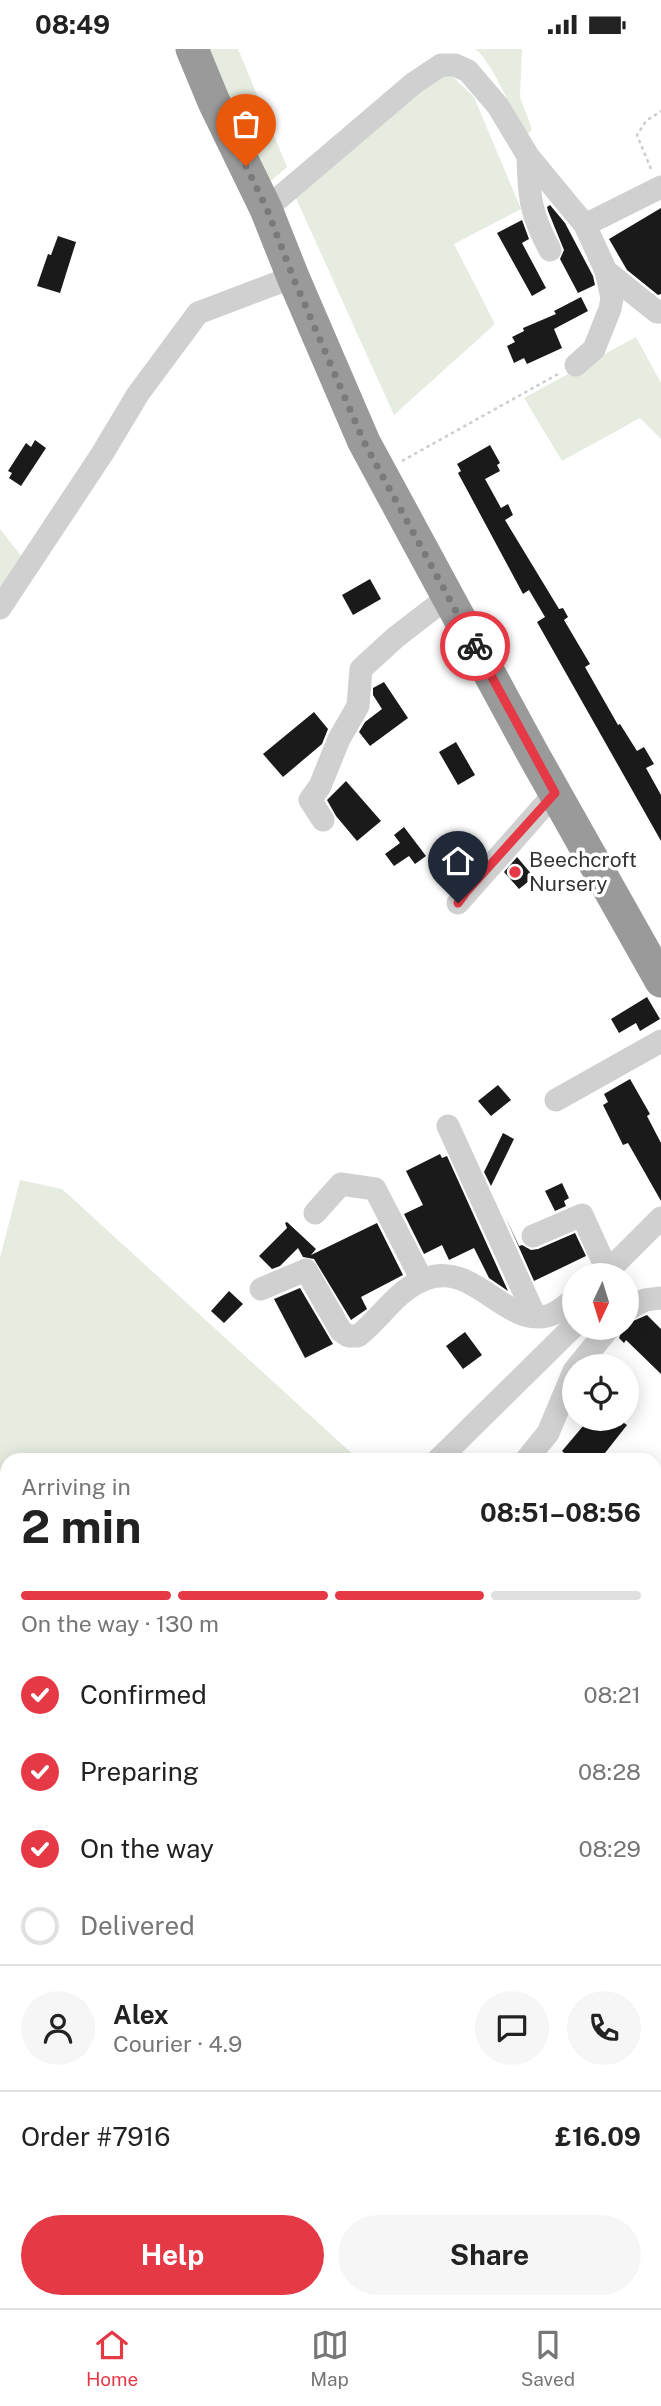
<!DOCTYPE html>
<meta charset="utf-8">
<style>
body{margin:0;font-family:"Public Sans",sans-serif;background:#f6f6f6;color:#222;height:100vh;display:flex;flex-direction:column;font-size:26px;white-space:nowrap}
*{box-sizing:border-box;margin:0}
p{font-size:23px;color:#767676}
.icon{flex:none;width:38px;height:38px;fill:none;stroke:currentColor;stroke-width:2;stroke-linecap:round;stroke-linejoin:round}
.map{position:relative;flex:1;overflow:hidden}
.sheet{position:absolute;left:0px;top:1404px;width:662px;height:856px;display:flex;flex-direction:column;background:#fff;border-radius:21px 21px 0 0;box-shadow:0 4px 18px #0003}
.sheet>*{flex:none}
.needle{width:46px;rotate:184deg}
.buttons{position:absolute;left:562px;top:1214px;display:grid;gap:14px}
.buttons a{display:grid;place-items:center;width:77px;height:77px;border-radius:50%;background:#fff;box-shadow:0 4px 18px #0003;font-size:35px}
.pin{position:absolute;display:grid;place-items:center;width:60px;height:60px;color:#fff;margin:-72px -30px;border-radius:50% 50% 50% 0;rotate:-45deg;box-shadow:0 0 7px #0007}
.pin .icon{rotate:45deg}
.courier{position:absolute;display:grid;place-items:center;width:70px;height:70px;margin:-35px;border:5px solid #e63946;border-radius:50%;background:#fff;color:#222;box-shadow:0 2px 9px #0007}
.head em{font-style:normal;font-weight:700}
.head div{display:flex;flex-direction:column-reverse}
.head{display:flex;align-items:center;justify-content:space-between;height:119px;padding:0 21px}
h1{font-size:46px;font-weight:700;line-height:52px}
.bar{display:grid;grid-template-columns:repeat(4,1fr);gap:10px 7px;align-content:center;height:84px;padding:0 21px}
.bar i{height:9px;border-radius:5px;background:#e0e0e0}
.bar .current{background:#e63946}
.bar p{grid-column:span 4}
.line{display:flex;align-items:center;gap:18px;padding:0 21px;border-top:2px solid #e0e0e0}
.line div{flex:1}
.round{display:grid;place-items:center;flex:none;width:74px;height:74px;border-radius:37px;background:#f6f6f6}
ol{padding:0 21px;list-style:none}
li{display:flex;align-items:center;gap:21px;height:77px}
li p{margin-inline-start:auto}
li .icon{padding:7px;border-radius:50%;background:#e63946;color:#fff;stroke-width:4}
li:last-child{color:#767676}
li i{width:38px;height:38px;border:4px solid #e0e0e0;border-radius:50%}
.button{display:flex;gap:14px;margin-top:auto;padding:14px 21px}
.button a{flex:1;height:80px;border-radius:42px;background:#e63946;color:#fff;font-size:28px;font-weight:700;line-height:80px;text-align:center}
.button a+a{background:#f6f6f6;color:#222}
.status{display:flex;justify-content:space-between;align-items:center;height:49px;padding:0 35px;background:#fff;direction:ltr}
.status svg{height:19px;fill:currentColor}
.tabs{display:flex;justify-content:space-around;align-items:center;height:98px;border-top:2px solid #e0e0e0;background:#fff;font-size:19px;color:#767676}
.tabs a{display:grid;justify-items:center;gap:4px}
.tabs .current{color:#e63946}
.map>svg:first-child{display:block}
.green{fill:#e6ecdf}
.building{fill:#1a1a1a}
.lines{fill:none;stroke-linecap:round;stroke-linejoin:round}
.path{stroke:#cdcdcd;stroke-width:2.5;stroke-dasharray:3.5 3.5;stroke-linecap:butt}
.minor{stroke:#d0d0d0;stroke-width:23}
.highway{stroke:#9a9a9a;stroke-width:33}
.done{stroke:#7a7a7a;stroke-width:7;stroke-dasharray:0 12.6}
.route{stroke:#e63946;stroke-width:9}
.poi-dot{fill:#e63946;stroke:#fff;stroke-width:2.5}
.labels{text-anchor:middle;stroke-width:7;stroke-linejoin:round;paint-order:stroke}
.poi-label{font-size:21px;fill:#333;stroke:#fff;text-anchor:start}
</style>
<div class="status"><b>08:49</b><svg viewBox="0 0 49 12"><path d="M0 12V9h3v3zM5 12V6h3v6zM10 12V3h3v9zM15 12V0h3v12zM26 1h20v11H26zM47 4h2v5h-2z"/></svg></div>
<div class="map">
<svg width="661" height="2259" viewBox="0 0 661 2259">
<rect width="100%" height="100%" fill="#fff"/>
<!-- green -->
<g class="green">
<path d="M209 0H238L287 118 266 136Z"/>
<path d="M475 0H522L520 48 532 80 526 88C516 69 490 9 475 0Z"/>
<path d="M448 23 474 48 521 160 454 195 495 275 394 366 295 147 426 31Z"/>
<path d="M636 288 661 334V390L640 369 562 412 524 349Z"/>
<path d="M0 480 25 512 0 547Z"/>
<path d="M20 1131 62 1140 358 1410H7V2252H285L293 2259H0V1209Z"/>
<path d="M661 1445V1844L655 1848 654 1450Z"/>
<path d="M661 1864V2259H314L308 2252H654V1868Z"/>
</g>
<!-- building -->
<g class="building">
<path d="M550 156 565 174 593 227 595 236 578 244 560 210 564 201 548 162 547 158Z"/>
<path d="M661 159V245L658 246 627 221 609 190Z"/>
<path d="M522 171 529 190 522 194 546 239 532 247 497 184Z"/>
<path d="M58 187 76 193 60 244 37 237 48 205 51 206Z"/>
<path d="M581 248 588 262 554 280 562 299 527 315 524 309 514 314 507 297 515 293 512 288 524 282 523 279 556 265 554 262Z"/>
<path d="M35 391 46 399 21 437 9 429 12 424 8 422 26 394 31 398Z"/>
<path d="M490 396 500 414 497 416 500 422 485 430 501 459 508 455 513 466 505 471 559 560 563 559 568 568 564 571 590 615 585 618 618 676 620 675 637 702 644 698 654 715 646 719 661 746V792L537 573 545 568 529 541 523 545 458 424 461 422 457 415Z"/>
<path d="M370 530 381 550 353 566 342 546Z"/>
<path d="M384 633 408 669 370 697 359 683 365 673 382 660 373 646V639Z"/>
<path d="M314 663 328 680 322 695 283 728 263 705Z"/>
<path d="M456 693 475 726 458 736 439 703Z"/>
<path d="M346 732 381 772 357 792 336 767 327 751Z"/>
<path d="M404 778 426 807 415 815 409 807 394 817 385 805 400 794 394 786Z"/>
<path d="M517 808 534 828 519 840 504 823Z"/>
<path d="M647 948 660 970 640 982 636 974 619 984 611 970Z"/>
<path d="M630 1030 650 1065 647 1067 661 1094V1152L628 1094 623 1096 603 1056 608 1053 604 1045Z"/>
<path d="M498 1036 511 1051 491 1067 478 1052Z"/>
<path d="M503 1084 514 1090 491 1137 484 1123Z"/>
<path d="M440 1105 442 1109 447 1107 508 1242 489 1229 474 1199 449 1211 442 1196 424 1205 404 1165 423 1156 406 1122Z"/>
<path d="M562 1134 569 1149 564 1152 566 1157 555 1162 545 1142Z"/>
<path d="M505 1167 519 1197 522 1196 531 1201 538 1200 575 1184 586 1207 534 1232Z"/>
<path d="M287 1173 316 1200 311 1206 377 1174 403 1226 361 1248 367 1260 351 1271 314 1210 303 1208 298 1199 280 1217 272 1220 259 1207 287 1179 285 1174Z"/>
<path d="M300 1239 333 1295 305 1309 274 1250Z"/>
<path d="M229 1242 243 1255 224 1274 211 1262Z"/>
<path d="M647 1266 661 1280V1325L626 1291 624 1294 619 1289 623 1279H626V1275Z"/>
<path d="M465 1283 482 1306 463 1320 446 1297Z"/>
<path d="M589 1370H618L627 1376 605 1404 612 1410H571L562 1402Z"/>
</g>
<g class="lines">
<!-- path -->
<g class="path">
<path d="M651 120 637 86 646 72 661 62"/>
<path d="M402 412 558 325"/>
<path d="M654 1854 661 1850"/>
<path d="M0 2219 7 2216"/>
<path d="M207 2252 211 2259"/>
<path d="M286 2252 292 2259"/>
<path d="M300 2252 308 2259"/>
</g>
<!-- minor -->
<g class="minor">
<path d="M528 107C529 148 530 164 550 201"/>
<path d="M266 160 414 34 441 16H455L468 22 498 57 528 107 585 176 606 222 612 249 610 260 594 300 576 316"/>
<path d="M585 176 661 138"/>
<path d="M606 222 657 263H661"/>
<path d="M0 559 102 405 138 345 198 264 293 228"/>
<path d="M323 771 310 751 320 737 339 690 358 657 361 620 396 588 448 548"/>
<path d="M458 854 555 744"/>
<path d="M556 1051 661 992"/>
<path d="M448 1077 535 1267"/>
<path d="M315 1164 341 1135 375 1140 422 1231"/>
<path d="M533 1187 582 1166 608 1223"/>
<path d="M603 1227 661 1169"/>
<path d="M261 1240 306 1221 341 1282 348 1287H358C381 1269 396 1242 423 1231 473 1209 503 1277 547 1267 557 1265 566 1256 574 1250"/>
<path d="M626 1261 645 1251 661 1249"/>
<path d="M577 1318 609 1279"/>
<path d="M439 1410 574 1277"/>
<path d="M527 1410 548 1384 574 1322"/>
</g>
<!-- highway -->
<path class="highway" d="M192 0 214 53 266 160 293 228 364 393 533 705 661 932"/>
</g>
<g class="lines">
<!-- done -->
<path class="done" d="M246 117 267 160 293 228 364 393 475 597"/>
<!-- route -->
<path class="route" d="M458 854 466 843 555 744 475 597"/>
</g>
<!-- markers -->
<circle class="poi-dot" cx="515" cy="823" r="7"/>
<g class="labels">
<!-- poi labels -->
<g class="poi-label">
<text x="529" y="818">Beechcroft<tspan x="529" dy="24">Nursery</tspan></text>
</g>
</g>
</svg>
<div class="buttons">
<a><svg class="needle" viewBox="-14 -14 28 28"><path d="M0-13l5 13h-10z" fill="#e53935"/><path d="M0 13l5-13h-10z" fill="#767676"/></svg></a>
<a><svg class="icon" aria-label="locate" viewBox="0 0 24 24"><circle cx="12" cy="12" r="6"/><path d="M12 2v4M12 18v4M2 12h4M18 12h4"/></svg></a>
</div>
<div class="pin" style="left:246px;top:117px;background:#ea580c"><svg class="icon" aria-label="bag" viewBox="0 0 24 24"><path d="M5 8h14l-1 12H6zM9 8a3 3 0 0 1 6 0"/></svg></div>
<div class="pin" style="left:458px;top:854px;background:#1f2937"><svg class="icon" aria-label="home" viewBox="0 0 24 24"><path d="M3 11l9-7 9 7M6 9v11h12V9"/></svg></div>
<div class="courier" style="left:475px;top:597px"><svg class="icon" aria-label="bike" viewBox="0 0 24 24"><circle cx="6" cy="16" r="4"/><circle cx="18" cy="16" r="4"/><path d="M6 16l4-8h5l3 8M10 8l3 8H6M13 5h3"/></svg></div>
<section class="sheet">
<div class="head"><div><h1>2 min</h1><p>Arriving in</p></div><em>08:51–08:56</em></div>
<div class="bar"><i class="current"></i><i class="current"></i><i class="current"></i><i></i><p>On the way · 130 m</p></div>
<ol>
<li><svg class="icon" aria-label="check" viewBox="0 0 24 24"><path d="M5 12l5 5 9-10"/></svg>Confirmed<p>08:21</p></li>
<li><svg class="icon" aria-label="check" viewBox="0 0 24 24"><path d="M5 12l5 5 9-10"/></svg>Preparing<p>08:28</p></li>
<li><svg class="icon" aria-label="check" viewBox="0 0 24 24"><path d="M5 12l5 5 9-10"/></svg>On the way<p>08:29</p></li>
<li><i></i>Delivered</li>
</ol>
<div class="line" style="height:126px"><a class="round"><svg class="icon" aria-label="person" viewBox="0 0 24 24"><circle cx="12" cy="8" r="4"/><path d="M4 21q1-7 8-7t8 7"/></svg></a><div><b>Alex</b><p>Courier · 4.9</p></div><a class="round"><svg class="icon" aria-label="chat" viewBox="0 0 24 24"><path d="M4 5h16v11H9l-5 4z"/></svg></a><a class="round"><svg class="icon" aria-label="phone" viewBox="0 0 24 24"><path d="M5 4h4l2 5-3 2q2 4 5 5l2-3 5 2v4C11 20 4 13 5 4z"/></svg></a></div>
<div class="line" style="height:91px"><div>Order #7916</div><b>£16.09</b></div>
<div class="button"><a>Help</a><a>Share</a></div>
</section>
</div>
<nav class="tabs">
<a class="current"><svg class="icon" aria-label="home" viewBox="0 0 24 24"><path d="M3 11l9-7 9 7M6 9v11h12V9"/></svg>Home</a>
<a><svg class="icon" aria-label="map" viewBox="0 0 24 24"><path d="M3 6l6-2 6 2 6-2v14l-6 2-6-2-6 2zM9 4v14M15 6v14"/></svg>Map</a>
<a><svg class="icon" aria-label="saved" viewBox="0 0 24 24"><path d="M7 4h10v16l-5-4-5 4z"/></svg>Saved</a>
</nav>
